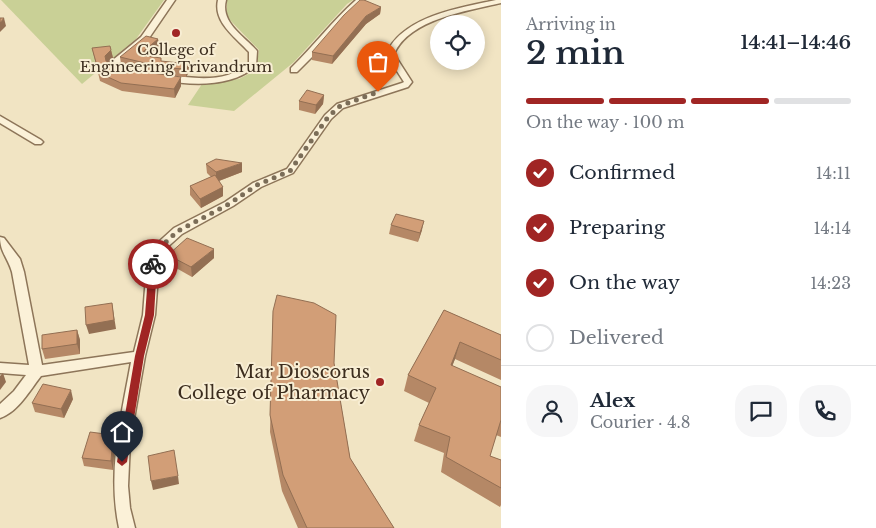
<!DOCTYPE html>
<meta charset="utf-8">
<style>
body{margin:0;font-family:"Libre Baskerville",serif;background:#f6f6f7;color:#1f2937;height:100vh;display:flex;flex-direction:column;font-size:19px;white-space:nowrap}
*{box-sizing:border-box;margin:0}
p{font-size:16px;color:#747a83}
.icon{flex:none;width:28px;height:28px;fill:none;stroke:currentColor;stroke-width:2;stroke-linecap:round;stroke-linejoin:round}
.map{position:relative;flex:1;overflow:hidden}
.sheet{display:flex;flex-direction:column;background:#fff;width:375px}
.sheet>*{flex:none}
.buttons{position:absolute;left:430px;top:15px;display:grid;gap:10px}
.buttons a{display:grid;place-items:center;width:55px;height:55px;border-radius:50%;background:#fff;box-shadow:0 2px 12px #0003;font-size:25px}
.pin{position:absolute;display:grid;place-items:center;width:42px;height:42px;color:#fff;margin:-51px -21px;border-radius:50% 50% 50% 0;rotate:-45deg;box-shadow:0 0 5px #0007}
.pin .icon{rotate:45deg}
.courier{position:absolute;display:grid;place-items:center;width:50px;height:50px;margin:-25px;border:4px solid #a02524;border-radius:50%;background:#fff;color:#222;box-shadow:0 1px 6px #0007}
.headline em{font-style:normal;font-weight:600}
.headline div{display:flex;flex-direction:column-reverse}
.headline{display:flex;align-items:center;justify-content:space-between;height:85px;padding:0 25px}
h1{font-size:32px;font-weight:600;line-height:38px}
.bar{display:grid;grid-template-columns:repeat(4,1fr);gap:8px 5px;align-content:center;height:60px;padding:0 25px}
.bar i{height:6px;border-radius:4px;background:#e0e1e3}
.bar .active{background:#a02524}
.bar p{grid-column:span 4}
.line{display:flex;align-items:center;gap:12px;padding:0 25px;border-top:1px solid #e0e1e3}
.line div{flex:1}
.round{display:grid;place-items:center;flex:none;width:52px;height:52px;border-radius:20px;background:#f6f6f7}
ol{padding:0 25px;list-style:none}
li{display:flex;align-items:center;gap:15px;height:55px}
li p{margin-inline-start:auto}
li .icon{padding:5px;border-radius:50%;background:#a02524;color:#fff;stroke-width:4}
li:last-child{color:#747a83}
li i{width:28px;height:28px;border:2px solid #e0e1e3;border-radius:50%}
main{display:flex;flex:1;min-height:0}
.map>svg:first-child{display:block}
.green{fill:#c9d096}
.lines{fill:none;stroke-linecap:round;stroke-linejoin:round}
.street-casing{stroke:#8d7559;stroke-width:3}
.street{fill:#fbf1d8;fill-rule:evenodd}
.wall{fill:#b58866}
.shaded-wall{fill:#936f53}
.building{fill:#d29e77;stroke:#936f53}
.route{fill:#a02524}
.done{stroke:#7b6d58;stroke-width:5;stroke-dasharray:0 9}
.poi-dot{fill:#a02524;stroke:#f8eed4;stroke-width:2}
.labels{text-anchor:middle;stroke-width:4;stroke-linejoin:round;paint-order:stroke}
.far-poi-label{font-size:15px;fill:#3c2d1e;stroke:#f8eed4}
.poi-label{font-size:18px;fill:#3c2d1e;stroke:#f8eed4;text-anchor:end}
</style>
<main>
<div class="map">
<svg width="501" height="528" viewBox="0 0 501 528">
<rect width="100%" height="100%" fill="#f1e4c3"/>
<!-- green -->
<g class="green">
<path d="M1 0H164L136 39 82 84Z"/>
<path d="M227 0H353L347 4 294 62 234 111 188 105 202 84 239 79 256 70 259 50 227 17Z"/>
</g>
<g class="lines">
<!-- street casing -->
<g class="street-casing">
<g id="street">
<path d="M167 0H175L147 41 117 65 125 67V71L108 68V64L141 37Z"/>
<path d="M218 0H226C220 23 244 36 257 51L256 66C232 87 193 86 163 80V76L166 75C195 78 226 84 249 63V52C235 37 213 22 218 0Z"/>
<path d="M356 0H364L342 21 321 48 297 72H291V68C314 46 332 21 356 0Z"/>
<path d="M496 0H501V3C467 11 409 19 394 54L412 82 408 87 343 108 331 119 293 173 261 187 233 206 182 234 162 252 159 263 155 315 145 356 130 442 128 486 130 508 135 528H119C107 471 121 418 131 362L41 376C30 390 18 412 0 418V404L14 391 26 375 0 373V363L29 365 12 272C8 258 0 252 0 237L4 238 20 259 24 272 42 365 134 352 143 315 147 263 153 247 174 228 225 202 253 183 287 169 325 115 337 104 402 83 404 82 386 54C403 16 459 8 496 0Z"/>
<path d="M0 116 41 140 43 142 41 144H35L0 123Z"/>
</g>
</g>
<!-- street -->
<use href="#street" class="street"/>
</g>
<!-- wall -->
<g class="wall">
<path d="M381 7 380 14 366 24 332 64 312 60V52Z"/>
<path d="M158 39 159 46 148 56 162 62 189 64V72L186 77 166 75 121 64 120 57Z"/>
<path d="M92 48 111 50 113 58 108 62 181 86 175 98 122 91 100 81Z"/>
<path d="M324 95 323 104 315 114 299 110V101Z"/>
<path d="M206 164 242 172 219 181 223 196 201 208 190 195V186L211 177 207 173Z"/>
<path d="M391 225 422 230 418 242 389 234Z"/>
<path d="M168 255 214 258 192 277 169 264Z"/>
<path d="M444 310 501 335V380L455 359 452 366 501 387V437L496 435 490 456 501 460V505L500 507 441 472 444 453 414 441 419 425 429 403 404 391 408 375Z"/>
<path d="M273 311 334 363 350 458 394 528H298L282 491 270 432Z"/>
<path d="M77 330 80 340V354L45 359 42 349Z"/>
<path d="M73 399 64 418 35 412 32 403Z"/>
<path d="M113 435 115 443 113 470 84 466 82 458Z"/>
</g>
<!-- shaded-wall -->
<g class="shaded-wall">
<path d="M381 7 380 14 366 24 332 64 333 56 366 16Z"/>
<path d="M4 18 6 26 0 32V23Z"/>
<path d="M158 39 159 46 141 62 139 55Z"/>
<path d="M111 50 113 58 106 64 105 56Z"/>
<path d="M189 64V72L186 77V69Z"/>
<path d="M181 77V86L175 98 174 89Z"/>
<path d="M324 95 323 104 315 114 316 105Z"/>
<path d="M242 163V172L216 182V172Z"/>
<path d="M223 187V196L201 208 200 199Z"/>
<path d="M424 221 422 230 418 242 420 233Z"/>
<path d="M214 249V258L192 277 191 267Z"/>
<path d="M112 303 116 329 89 334 86 325Z"/>
<path d="M77 330 80 340V354L77 344Z"/>
<path d="M460 342 455 359 446 382 451 365Z"/>
<path d="M3 373 6 382 0 390V376Z"/>
<path d="M71 390 73 399 64 418 61 409Z"/>
<path d="M113 435 115 443 113 470 111 461Z"/>
<path d="M178 476 179 484 153 490 151 481Z"/>
</g>
<!-- building -->
<g class="building">
<path d="M360 0H364L381 7 366 16 333 56 312 52 344 15Z"/>
<path d="M0 18H4L0 23Z"/>
<path d="M146 36 158 39 139 55 161 58V61L189 64 186 69 166 68 120 57Z"/>
<path d="M110 46 111 50 105 56 106 61 137 71 181 77 174 89 121 83 99 73 92 48Z"/>
<path d="M307 90 324 95 316 105 299 101Z"/>
<path d="M216 159 242 163 216 172 206 164Z"/>
<path d="M215 175 223 187 200 199 190 186Z"/>
<path d="M396 214 424 221 420 233 391 225Z"/>
<path d="M187 238 214 249 191 267 168 255Z"/>
<path d="M277 295 314 303 336 315 334 363 350 458 394 528H307L283 475 270 415 273 311Z"/>
<path d="M112 303 114 320 86 325 85 307Z"/>
<path d="M444 310 501 335V360L460 342 451 365 501 387V420L490 456 501 460V488L446 457 450 437 419 425 436 388 408 375Z"/>
<path d="M77 330V344L42 349V335Z"/>
<path d="M43 384 71 390 61 409 32 403Z"/>
<path d="M90 432 113 435 111 461 82 458Z"/>
<path d="M174 450 178 476 151 481 148 456Z"/>
</g>
<!-- route -->
<path class="route" d="M153 261 157 264 154 315 144 356 127 462 122 466 117 462 135 356 145 315 149 264Z"/>
<g class="lines">
<!-- done -->
<path class="done" d="M153 264 157 250 178 231 229 204 257 185 290 171 328 117 340 106 378 92"/>
</g>
<!-- markers -->
<g class="poi-dot">
<circle cx="176" cy="33" r="5"/>
<circle cx="380" cy="382" r="5"/>
</g>
<g class="labels">
<!-- far-poi labels -->
<g class="far-poi-label">
<text x="176" y="55">College of<tspan x="176" dy="17">Engineering Trivandrum</tspan></text>
</g>
<!-- poi labels -->
<g class="poi-label">
<text x="370" y="378">Mar Dioscorus<tspan x="370" dy="21">College of Pharmacy</tspan></text>
</g>
</g>
</svg>
<div class="buttons">
<a><svg class="icon" aria-label="locate" viewBox="0 0 24 24"><circle cx="12" cy="12" r="6"/><path d="M12 2v4M12 18v4M2 12h4M18 12h4"/></svg></a>
</div>
<div class="pin" style="left:378px;top:92px;background:#ea580c"><svg class="icon" aria-label="bag" viewBox="0 0 24 24"><path d="M5 8h14l-1 12H6zM9 8a3 3 0 0 1 6 0"/></svg></div>
<div class="pin" style="left:122px;top:462px;background:#1f2937"><svg class="icon" aria-label="home" viewBox="0 0 24 24"><path d="M3 11l9-7 9 7M6 9v11h12V9"/></svg></div>
<div class="courier" style="left:153px;top:264px"><svg class="icon" aria-label="bike" viewBox="0 0 24 24"><circle cx="6" cy="16" r="4"/><circle cx="18" cy="16" r="4"/><path d="M6 16l4-8h5l3 8M10 8l3 8H6M13 5h3"/></svg></div>
</div>
<section class="sheet">
<div class="headline"><div><h1>2 min</h1><p>Arriving in</p></div><em>14:41–14:46</em></div>
<div class="bar"><i class="active"></i><i class="active"></i><i class="active"></i><i></i><p>On the way · 100 m</p></div>
<ol>
<li><svg class="icon" aria-label="check" viewBox="0 0 24 24"><path d="M5 12l5 5 9-10"/></svg>Confirmed<p>14:11</p></li>
<li><svg class="icon" aria-label="check" viewBox="0 0 24 24"><path d="M5 12l5 5 9-10"/></svg>Preparing<p>14:14</p></li>
<li><svg class="icon" aria-label="check" viewBox="0 0 24 24"><path d="M5 12l5 5 9-10"/></svg>On the way<p>14:23</p></li>
<li><i></i>Delivered</li>
</ol>
<div class="line" style="height:90px"><a class="round"><svg class="icon" aria-label="person" viewBox="0 0 24 24"><circle cx="12" cy="8" r="4"/><path d="M4 21q1-7 8-7t8 7"/></svg></a><div><b>Alex</b><p>Courier · 4.8</p></div><a class="round"><svg class="icon" aria-label="chat" viewBox="0 0 24 24"><path d="M4 5h16v11H9l-5 4z"/></svg></a><a class="round"><svg class="icon" aria-label="phone" viewBox="0 0 24 24"><path d="M5 4h4l2 5-3 2q2 4 5 5l2-3 5 2v4C11 20 4 13 5 4z"/></svg></a></div>
</section>
</main>
